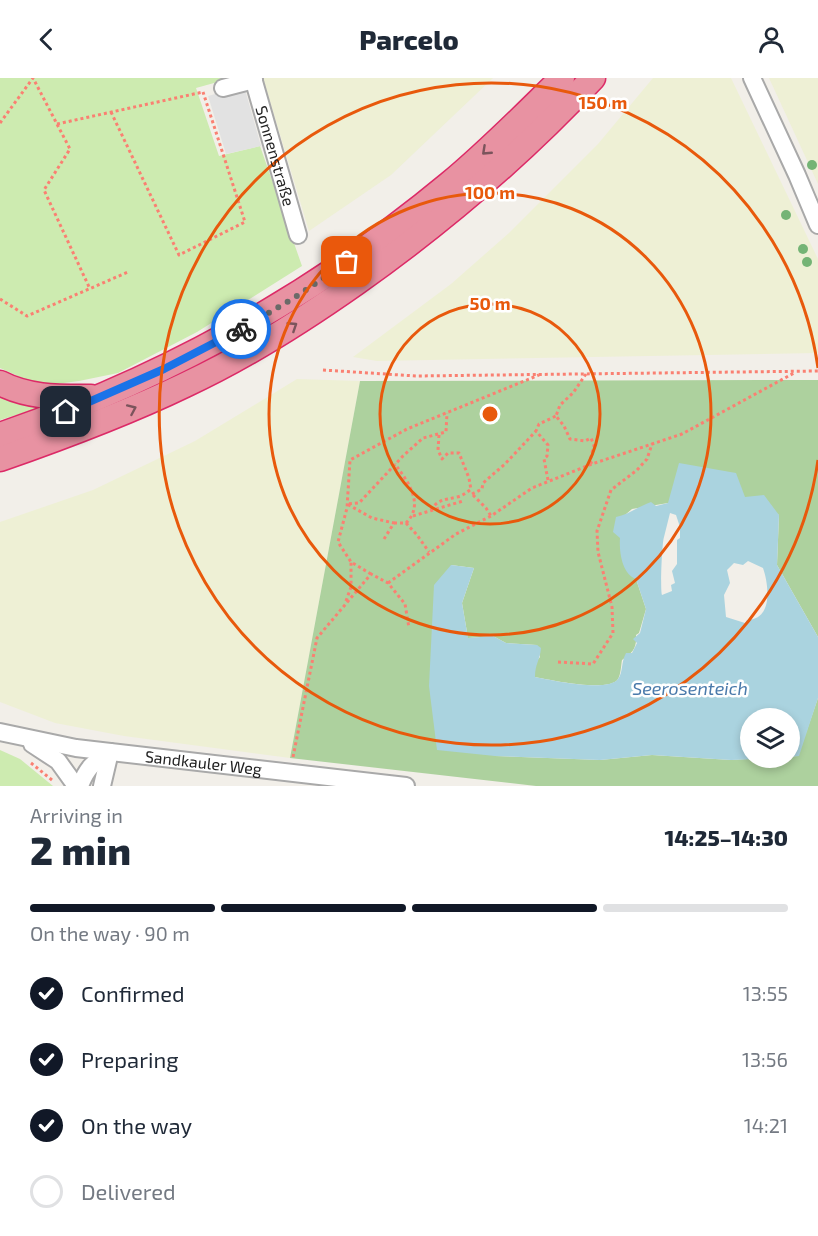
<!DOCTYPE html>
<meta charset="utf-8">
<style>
body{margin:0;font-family:"Exo 2",sans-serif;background:#f2f2f3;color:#1f2937;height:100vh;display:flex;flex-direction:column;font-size:22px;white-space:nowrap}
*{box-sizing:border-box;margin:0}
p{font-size:20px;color:#747a83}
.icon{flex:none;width:33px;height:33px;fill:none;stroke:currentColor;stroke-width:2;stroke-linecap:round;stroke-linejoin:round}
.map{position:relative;height:708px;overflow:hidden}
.panel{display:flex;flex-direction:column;background:#fff;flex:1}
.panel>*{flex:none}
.fabs{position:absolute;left:740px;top:630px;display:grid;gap:12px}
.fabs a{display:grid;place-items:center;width:60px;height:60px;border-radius:50%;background:#fff;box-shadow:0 3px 9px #0003;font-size:30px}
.pin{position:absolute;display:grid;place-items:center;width:51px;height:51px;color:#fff;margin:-26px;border-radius:12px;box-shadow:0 3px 9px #0006}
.courier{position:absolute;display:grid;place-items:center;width:60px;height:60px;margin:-30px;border:4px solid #1a73e8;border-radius:50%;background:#fff;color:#222;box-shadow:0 2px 8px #0007}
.summary em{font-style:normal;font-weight:800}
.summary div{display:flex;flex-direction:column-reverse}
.summary{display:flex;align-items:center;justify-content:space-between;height:102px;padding:0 30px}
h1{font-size:39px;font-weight:800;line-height:45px}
.bar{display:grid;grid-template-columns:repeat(4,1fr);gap:9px 6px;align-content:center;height:72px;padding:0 30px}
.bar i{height:8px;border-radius:4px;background:#e0e1e3}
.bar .on{background:#111827}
.bar p{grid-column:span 4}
ol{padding:0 30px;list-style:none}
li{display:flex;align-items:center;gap:18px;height:66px}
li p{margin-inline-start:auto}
li .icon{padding:6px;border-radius:50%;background:#111827;color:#fff;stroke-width:4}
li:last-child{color:#747a83}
li i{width:33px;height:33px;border:3px solid #e0e1e3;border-radius:50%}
header{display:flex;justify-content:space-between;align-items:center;height:78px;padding:0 30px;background:#fff;font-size:27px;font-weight:800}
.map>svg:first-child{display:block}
.farmland{fill:#eef0d5}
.grass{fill:#cdebb0}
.forest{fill:#add19e}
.parking{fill:#e2e2e2}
.water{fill:#aad3df;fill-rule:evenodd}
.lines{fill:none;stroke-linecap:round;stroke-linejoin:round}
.minor-casing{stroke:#a9a9a9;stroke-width:20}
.highway-casing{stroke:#dc2a67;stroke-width:27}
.path{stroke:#fa8072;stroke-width:3;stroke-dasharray:3 3;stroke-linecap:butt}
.minor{stroke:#fff;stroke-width:16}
.highway{stroke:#e892a2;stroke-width:24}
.tree{fill:#74b475}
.oneway{stroke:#7b545c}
.done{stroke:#6b6a68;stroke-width:6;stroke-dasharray:0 10.8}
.route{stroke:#1a73e8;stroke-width:8}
.ring{fill:none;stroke:#e8590c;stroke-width:3}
.labels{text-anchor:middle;stroke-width:5;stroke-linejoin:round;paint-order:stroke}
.street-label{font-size:16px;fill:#222;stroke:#fff}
.water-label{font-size:18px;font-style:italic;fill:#4a7aab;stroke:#fff}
.centre{fill:#e8590c;stroke:#fff;stroke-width:3}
.ring-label{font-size:18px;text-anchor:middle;font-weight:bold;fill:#e8590c;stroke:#fff;stroke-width:5;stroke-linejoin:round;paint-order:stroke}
</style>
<header><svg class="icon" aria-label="back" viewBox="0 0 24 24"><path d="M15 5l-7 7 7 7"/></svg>Parcelo<svg class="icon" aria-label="person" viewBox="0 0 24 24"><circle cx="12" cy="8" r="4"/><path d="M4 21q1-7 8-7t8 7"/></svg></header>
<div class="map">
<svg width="818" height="708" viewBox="0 0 818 708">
<rect width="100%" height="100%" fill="#f2efe9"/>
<!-- farmland -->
<g class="farmland">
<path d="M263 0H493L391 97 309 153Z"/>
<path d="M653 0H731L818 181V275L377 283 353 279 451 206 509 155 598 66Z"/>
<path d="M769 0H818V106Z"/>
<path d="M297 301 360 303 290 680 124 658 55 645 0 624V444L93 412 195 363Z"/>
</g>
<!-- grass -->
<g class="grass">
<path d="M0 0H232L196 10 219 78 260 68 302 188 197 254 118 295 79 303 40 308 0 290Z"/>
<path d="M0 313 52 326 0 342Z"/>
<path d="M0 672 20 681 53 708H0Z"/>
</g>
<!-- forest -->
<path class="forest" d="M818 302V559L777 487 779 437 745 419 668 425 632 431 625 437 620 469 636 501 646 531 639 555 636 557C637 571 632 575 622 582 621 587 621 596 618 601 609 615 551 602 535 599V585L540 579 537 567 506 565 493 558 468 560 462 525 474 490 451 487 495 678 600 682 652 677 731 682 798 678 818 620V708H536L290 680 360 303Z"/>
<!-- parking -->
<path class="parking" d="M244 8 261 68 226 76 208 18Z"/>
<!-- water -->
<path class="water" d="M679 385 736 395 745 419 764 417 779 437 777 487 818 559V620L799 678 789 679V640H750V680H779L731 682 652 677 600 682 495 678 437 672 429 608 434 507 451 487 474 490 462 525 468 560 493 558 506 565 537 567 541 570C540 582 535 586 535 599 551 602 607 615 618 601 623 595 621 584 626 575H632L637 565 633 561 640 555 646 531 636 501C622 496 619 474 620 460L613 454 616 439C628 437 639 428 651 424L656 428 668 425ZM670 435 676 437 680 449V460L677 462V486L672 493 675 505 671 507 672 513 662 517C660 512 662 464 664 459 666 451 668 443 670 435ZM748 483 763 490C769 507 773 542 747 542L745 545 726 539 724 517 730 505 727 492 734 485 743 487Z"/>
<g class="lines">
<!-- minor casing -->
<g class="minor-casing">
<g id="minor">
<path id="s1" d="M253 0 298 157"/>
<path d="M752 0 797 97 818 147"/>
<path d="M223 10 254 2"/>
<path id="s2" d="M0 654 76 670 406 708"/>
<path d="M32 666 58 683 76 708"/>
<path d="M80 708C87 689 94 684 110 674"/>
<path d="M102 708 110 674"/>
</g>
</g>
<!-- highway casing -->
<g class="highway-casing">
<g id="highway">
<path d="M0 305C29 320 59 319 91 319"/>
<path d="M0 357C166 300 314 218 449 106 489 73 525 36 562 0"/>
<path d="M0 381C63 359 125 336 185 307 246 279 302 243 356 205 442 144 521 77 593 0"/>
</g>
</g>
<!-- path -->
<g class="path">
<path d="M111 34 179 177 245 144 203 14"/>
<path d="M0 45 33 0 70 71 44 112 90 211"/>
<path d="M57 46 203 14"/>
<path d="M0 221 27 238 128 194"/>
<path d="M323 292 416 298 818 293"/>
<path d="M586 296 573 315 560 327 556 338 564 348 570 361 585 363 591 360 594 367 590 383 592 386"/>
<path d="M439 357 438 372 442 381 448 375H459L469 400 471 412"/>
<path d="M548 402 544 381 547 378 548 367 536 353 539 346 556 338"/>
<path d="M472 416 482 411 483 405 505 386 536 353"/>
<path d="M473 417 486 430 491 438"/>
<path d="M431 432C438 421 445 422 457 419 462 418 466 415 470 412"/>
<path d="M413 438 463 423"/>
<path d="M394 445H406C425 426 408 404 395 386"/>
<path d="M406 445 417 457 429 474"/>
<path d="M384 461 394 445 372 440 347 426 359 425 403 378 423 360 446 354 447 335"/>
<path d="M371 496 351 484 338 464 347 430 350 382 407 351 539 297"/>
<path d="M388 505 456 456 491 438 532 410 592 386 682 356 794 295"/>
<path d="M346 523 351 509V484"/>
<path d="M558 584 593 586 613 555 612 529 598 474 597 453 611 412 637 392 647 381 652 366"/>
<path d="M293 679 317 560 371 496 388 505 405 526 409 550"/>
<path d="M31 685 52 702"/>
</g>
<!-- minor -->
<use href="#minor" class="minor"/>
<!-- highway -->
<use href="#highway" class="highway"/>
</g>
<!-- trees -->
<g class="tree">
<circle cx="812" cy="87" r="5"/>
<circle cx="786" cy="137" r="5"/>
<circle cx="803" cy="171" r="5"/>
<circle cx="807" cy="184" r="5"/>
</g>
<!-- one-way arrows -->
<defs><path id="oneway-chevron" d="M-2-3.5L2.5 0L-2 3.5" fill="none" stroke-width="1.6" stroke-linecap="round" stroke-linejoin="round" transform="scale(1.5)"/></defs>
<g class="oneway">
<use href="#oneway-chevron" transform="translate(486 73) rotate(137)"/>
<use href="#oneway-chevron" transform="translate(293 248) rotate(-33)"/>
<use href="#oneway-chevron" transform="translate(132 331) rotate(-24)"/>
</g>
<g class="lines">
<!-- done -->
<path class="done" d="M241 251 294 220 347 184"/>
<!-- route -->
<path class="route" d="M66 334 164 291 241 251"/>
</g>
<!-- distance rings -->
<g class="ring">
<circle cx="490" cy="336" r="110"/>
<circle cx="490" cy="336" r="221"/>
<path d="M818 382A331 331 0 1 1 818 290"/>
</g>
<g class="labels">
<!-- street labels -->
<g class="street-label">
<text dy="6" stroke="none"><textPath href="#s1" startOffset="81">Sonnenstraße</textPath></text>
<text dy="6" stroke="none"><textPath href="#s2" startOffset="206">Sandkauler Weg</textPath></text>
</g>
<!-- water labels -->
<g class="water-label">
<text x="690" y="617">Seerosenteich</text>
</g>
</g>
<circle cx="490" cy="336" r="9" class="centre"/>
<g class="ring-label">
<text x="603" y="31">150 m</text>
<text x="490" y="121">100 m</text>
<text x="490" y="232">50 m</text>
</g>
</svg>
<div class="fabs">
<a><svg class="icon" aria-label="layers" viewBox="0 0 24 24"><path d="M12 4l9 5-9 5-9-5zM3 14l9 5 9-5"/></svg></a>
</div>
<div class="pin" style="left:347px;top:184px;background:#ea580c"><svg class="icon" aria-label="bag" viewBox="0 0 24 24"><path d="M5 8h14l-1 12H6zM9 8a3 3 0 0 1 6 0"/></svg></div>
<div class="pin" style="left:66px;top:334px;background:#1f2937"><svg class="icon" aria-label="home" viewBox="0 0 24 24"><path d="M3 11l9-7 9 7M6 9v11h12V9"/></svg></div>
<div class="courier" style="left:241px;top:251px"><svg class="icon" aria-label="bike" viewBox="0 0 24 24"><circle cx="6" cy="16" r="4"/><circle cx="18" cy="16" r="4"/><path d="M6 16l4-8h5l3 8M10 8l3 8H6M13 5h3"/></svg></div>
</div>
<section class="panel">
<div class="summary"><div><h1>2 min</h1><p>Arriving in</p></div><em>14:25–14:30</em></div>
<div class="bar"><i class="on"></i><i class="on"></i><i class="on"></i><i></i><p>On the way · 90 m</p></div>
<ol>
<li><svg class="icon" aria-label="check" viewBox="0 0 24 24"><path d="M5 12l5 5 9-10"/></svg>Confirmed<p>13:55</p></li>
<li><svg class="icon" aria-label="check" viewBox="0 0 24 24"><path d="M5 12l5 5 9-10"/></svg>Preparing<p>13:56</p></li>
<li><svg class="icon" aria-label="check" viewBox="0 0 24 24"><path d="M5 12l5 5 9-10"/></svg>On the way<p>14:21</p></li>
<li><i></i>Delivered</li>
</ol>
</section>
